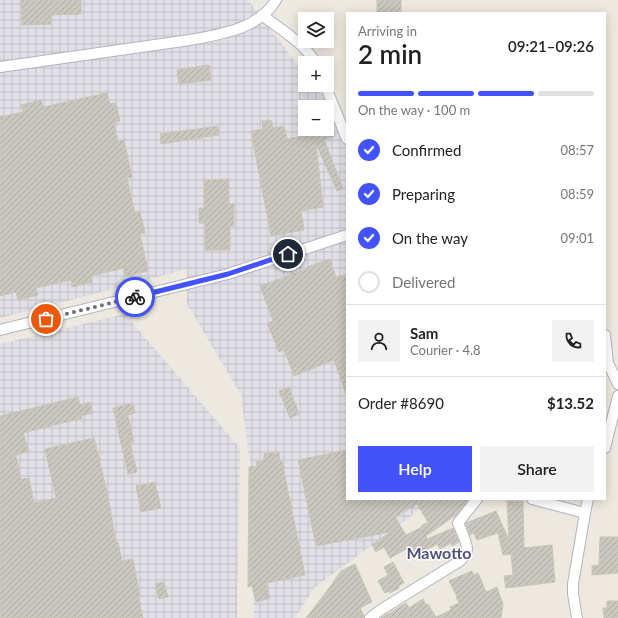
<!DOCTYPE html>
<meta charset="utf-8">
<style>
body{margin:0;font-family:Lato,sans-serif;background:#f2f2f2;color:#222;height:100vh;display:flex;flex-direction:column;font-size:15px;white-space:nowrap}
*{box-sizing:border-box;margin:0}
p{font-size:13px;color:#767676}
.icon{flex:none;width:22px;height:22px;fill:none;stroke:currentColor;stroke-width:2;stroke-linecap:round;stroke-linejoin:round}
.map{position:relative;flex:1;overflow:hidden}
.drawer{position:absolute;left:346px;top:12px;width:260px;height:488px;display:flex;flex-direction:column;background:#fff;border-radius:0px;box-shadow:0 2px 10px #0003}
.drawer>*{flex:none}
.buttons{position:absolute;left:298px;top:12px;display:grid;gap:8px}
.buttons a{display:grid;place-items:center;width:36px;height:36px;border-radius:0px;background:#fff;box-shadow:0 2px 10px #0003;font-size:20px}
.pin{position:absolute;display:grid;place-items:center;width:34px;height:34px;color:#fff;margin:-17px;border:2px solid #fff;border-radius:50%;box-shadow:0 1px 4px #0007}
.courier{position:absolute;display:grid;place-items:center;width:40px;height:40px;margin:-20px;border:3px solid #4353f8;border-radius:50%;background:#fff;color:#222;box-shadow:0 1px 5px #0007}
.overview em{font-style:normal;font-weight:600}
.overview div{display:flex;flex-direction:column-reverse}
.overview{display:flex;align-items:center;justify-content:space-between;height:68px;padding:0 12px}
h1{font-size:26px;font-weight:600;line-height:30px}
.bar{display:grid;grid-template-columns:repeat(4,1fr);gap:6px 4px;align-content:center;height:48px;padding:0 12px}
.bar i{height:5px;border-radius:3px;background:#e0e0e0}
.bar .active{background:#4353f8}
.bar p{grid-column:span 4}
.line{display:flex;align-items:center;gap:10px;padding:0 12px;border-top:1px solid #e0e0e0}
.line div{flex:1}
.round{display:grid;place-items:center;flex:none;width:42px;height:42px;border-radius:0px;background:#f2f2f2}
ol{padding:0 12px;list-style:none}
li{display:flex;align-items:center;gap:12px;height:44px}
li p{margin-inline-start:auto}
li .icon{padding:4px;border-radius:50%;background:#4353f8;color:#fff;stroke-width:4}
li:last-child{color:#767676}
li i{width:22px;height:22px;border:2px solid #e0e0e0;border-radius:50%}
.primary-button{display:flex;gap:8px;margin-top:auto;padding:8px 12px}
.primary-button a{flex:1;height:46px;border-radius:0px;background:#4353f8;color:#fff;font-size:16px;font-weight:600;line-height:46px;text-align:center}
.primary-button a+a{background:#f2f2f2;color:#222}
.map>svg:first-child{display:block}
.industrial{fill:url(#industrial-grid);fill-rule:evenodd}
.building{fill:url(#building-hatch);stroke:#cac5b9;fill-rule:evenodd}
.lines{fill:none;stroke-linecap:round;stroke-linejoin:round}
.street-casing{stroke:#b3b4c0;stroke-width:12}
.street{stroke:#fff;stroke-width:10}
.done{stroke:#716f6c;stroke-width:4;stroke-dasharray:0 7.2}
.route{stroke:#4353f8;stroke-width:5}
.labels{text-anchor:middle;stroke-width:3;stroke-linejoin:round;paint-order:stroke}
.quarter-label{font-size:16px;font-weight:bold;fill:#4d517e;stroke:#fff}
</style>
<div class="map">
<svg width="618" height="618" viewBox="0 0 618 618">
<defs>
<pattern id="industrial-grid" width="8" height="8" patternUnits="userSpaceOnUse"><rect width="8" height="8" fill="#e2e0e7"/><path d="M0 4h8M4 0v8" fill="none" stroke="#c2c0c6"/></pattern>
<pattern id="building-hatch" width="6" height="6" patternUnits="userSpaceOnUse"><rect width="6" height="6" fill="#cac7be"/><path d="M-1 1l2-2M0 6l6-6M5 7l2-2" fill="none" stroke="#aeaba4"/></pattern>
</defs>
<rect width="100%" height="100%" fill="#eee9e0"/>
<!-- industrial -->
<g class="industrial">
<path d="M0 0H248L305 74V85H314L340 118 347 136V499H434L314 588 295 618H254L251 472 241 395 187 304V269L64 302 0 318ZM305 107H327V129H305Z"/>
<path d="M125 314 240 448 237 618H0V344Z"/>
</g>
<!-- building -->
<g class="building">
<path d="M21 0H81V14L51 15V24L22 25Z"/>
<rect x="377" y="0" width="24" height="13"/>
<path d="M209 65 211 80 179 84 177 70Z"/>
<path d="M107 93 110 104 116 103 120 121 114 123 118 142 124 140 132 177 127 178 135 213 140 212 145 233 140 234 148 271 125 276 124 268 91 276 92 282 72 287 71 280 36 288 38 295 18 300 16 292 0 296V117L23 112 21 105 41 100 43 107Z"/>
<path d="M271 120 273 128 284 126 287 139 333 130 335 136 324 139 343 189 337 191 316 144 323 207 301 211 304 230 271 236 251 131 263 129 262 121Z"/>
<path d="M218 126 219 135 161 144 160 134Z"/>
<path d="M229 179V204H234V226H230V250H205V223H199V208H204V180Z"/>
<path d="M330 259 336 278 347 274V394H346L334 360 294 376 284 350 279 352 267 323 273 321 260 286 307 269V267Z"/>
<path d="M289 387 299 414 290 418 279 391Z"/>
<path d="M78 397 80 405 90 402 93 413 81 416 82 418 23 433 29 451 16 455 21 479 29 478 34 503 56 498 45 449 94 438 108 496 116 542H118L122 561 133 559 140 596H138L143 618H0V416Z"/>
<path d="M133 403 135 413 128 415 134 442 130 443 137 472 128 474 113 408Z"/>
<path d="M347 450V499H469L456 515 426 536 427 539 453 528 459 542 452 546 451 543 440 549 437 544 416 555 412 546 390 558 384 547 376 552 372 545 390 532 316 546 298 460ZM417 504 428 522 421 526 422 527 406 535 395 517Z"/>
<path d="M279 452 280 462 282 461 305 575 266 583 270 598 256 602 252 586 248 587 249 467 257 466 256 462 264 460V454Z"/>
<path d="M155 482 161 508 141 512 136 486Z"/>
<path d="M507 501H523L524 548 552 545 555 582 506 588 504 576 513 575 511 554 503 555 498 533 477 540 474 533 470 535 466 524V523L496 511 509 540Z"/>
<path d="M600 537H618V573L592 575V566L599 565Z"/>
<path d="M393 562 404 583 398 586 399 588 390 593 389 591 385 593 378 581 388 575 384 567Z"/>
<path d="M355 564 372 602 360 608 364 616V618H306L333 583V582L341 571Z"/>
<path d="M472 571 474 575 478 573 486 592 497 587 503 604 501 618H381L406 603 409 608 423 599 426 605 428 604 436 617 451 610 450 607 459 603 456 597 457 596 449 581Z"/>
<path d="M164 582 168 597 159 599 155 584Z"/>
<path d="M607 601H618V618H604L603 608H607Z"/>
</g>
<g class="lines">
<!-- street casing -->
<g class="street-casing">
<g id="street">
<path d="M262 15C281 30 303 42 316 63"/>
<path d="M0 67 190 40C221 34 259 29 276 0"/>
<path d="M325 85 347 139"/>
<path d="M0 330 228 274 347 235"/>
<path d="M605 335 608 363 618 384"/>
<path d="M605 448 618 396"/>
<path d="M532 499 585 513"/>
<path d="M370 618 382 609 460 561C463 557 467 554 467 549 467 542 461 530 458 523L477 499"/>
<path d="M577 618 573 594V584L585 513 588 499"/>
</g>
</g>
<!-- street -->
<use href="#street" class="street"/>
</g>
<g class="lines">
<!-- done -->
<path class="done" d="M46 319 135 297"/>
<!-- route -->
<path class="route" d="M135 297 228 274 288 254"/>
</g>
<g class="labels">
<!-- quarter labels -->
<g class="quarter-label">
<text x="439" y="559">Mawotto</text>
</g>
</g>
</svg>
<div class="buttons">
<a><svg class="icon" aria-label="layers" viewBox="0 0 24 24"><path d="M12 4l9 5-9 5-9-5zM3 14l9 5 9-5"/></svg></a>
<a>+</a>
<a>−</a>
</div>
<div class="pin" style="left:46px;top:319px;background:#ea580c"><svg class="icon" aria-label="bag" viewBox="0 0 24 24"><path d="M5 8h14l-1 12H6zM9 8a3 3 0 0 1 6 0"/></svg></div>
<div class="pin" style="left:288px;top:254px;background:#1f2937"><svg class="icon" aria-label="home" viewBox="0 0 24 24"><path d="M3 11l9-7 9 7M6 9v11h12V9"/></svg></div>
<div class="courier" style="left:135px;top:297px"><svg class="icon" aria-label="bike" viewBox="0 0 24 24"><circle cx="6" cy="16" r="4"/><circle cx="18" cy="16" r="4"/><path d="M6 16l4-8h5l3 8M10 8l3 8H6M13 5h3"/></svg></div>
<section class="drawer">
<div class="overview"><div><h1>2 min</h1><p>Arriving in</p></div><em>09:21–09:26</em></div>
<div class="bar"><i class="active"></i><i class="active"></i><i class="active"></i><i></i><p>On the way · 100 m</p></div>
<ol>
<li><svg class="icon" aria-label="check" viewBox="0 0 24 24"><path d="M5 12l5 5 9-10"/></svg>Confirmed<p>08:57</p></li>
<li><svg class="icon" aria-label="check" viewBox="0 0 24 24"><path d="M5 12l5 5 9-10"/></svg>Preparing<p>08:59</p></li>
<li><svg class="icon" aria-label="check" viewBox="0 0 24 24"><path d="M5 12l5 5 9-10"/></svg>On the way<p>09:01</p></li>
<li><i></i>Delivered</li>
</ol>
<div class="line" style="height:72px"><a class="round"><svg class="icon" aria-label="person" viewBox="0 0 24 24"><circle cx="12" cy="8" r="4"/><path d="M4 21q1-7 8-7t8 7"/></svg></a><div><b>Sam</b><p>Courier · 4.8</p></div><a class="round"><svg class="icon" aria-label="phone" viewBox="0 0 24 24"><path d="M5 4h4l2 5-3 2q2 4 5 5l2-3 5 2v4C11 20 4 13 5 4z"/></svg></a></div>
<div class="line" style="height:52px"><div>Order #8690</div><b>$13.52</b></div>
<div class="primary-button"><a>Help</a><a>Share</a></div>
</section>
</div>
